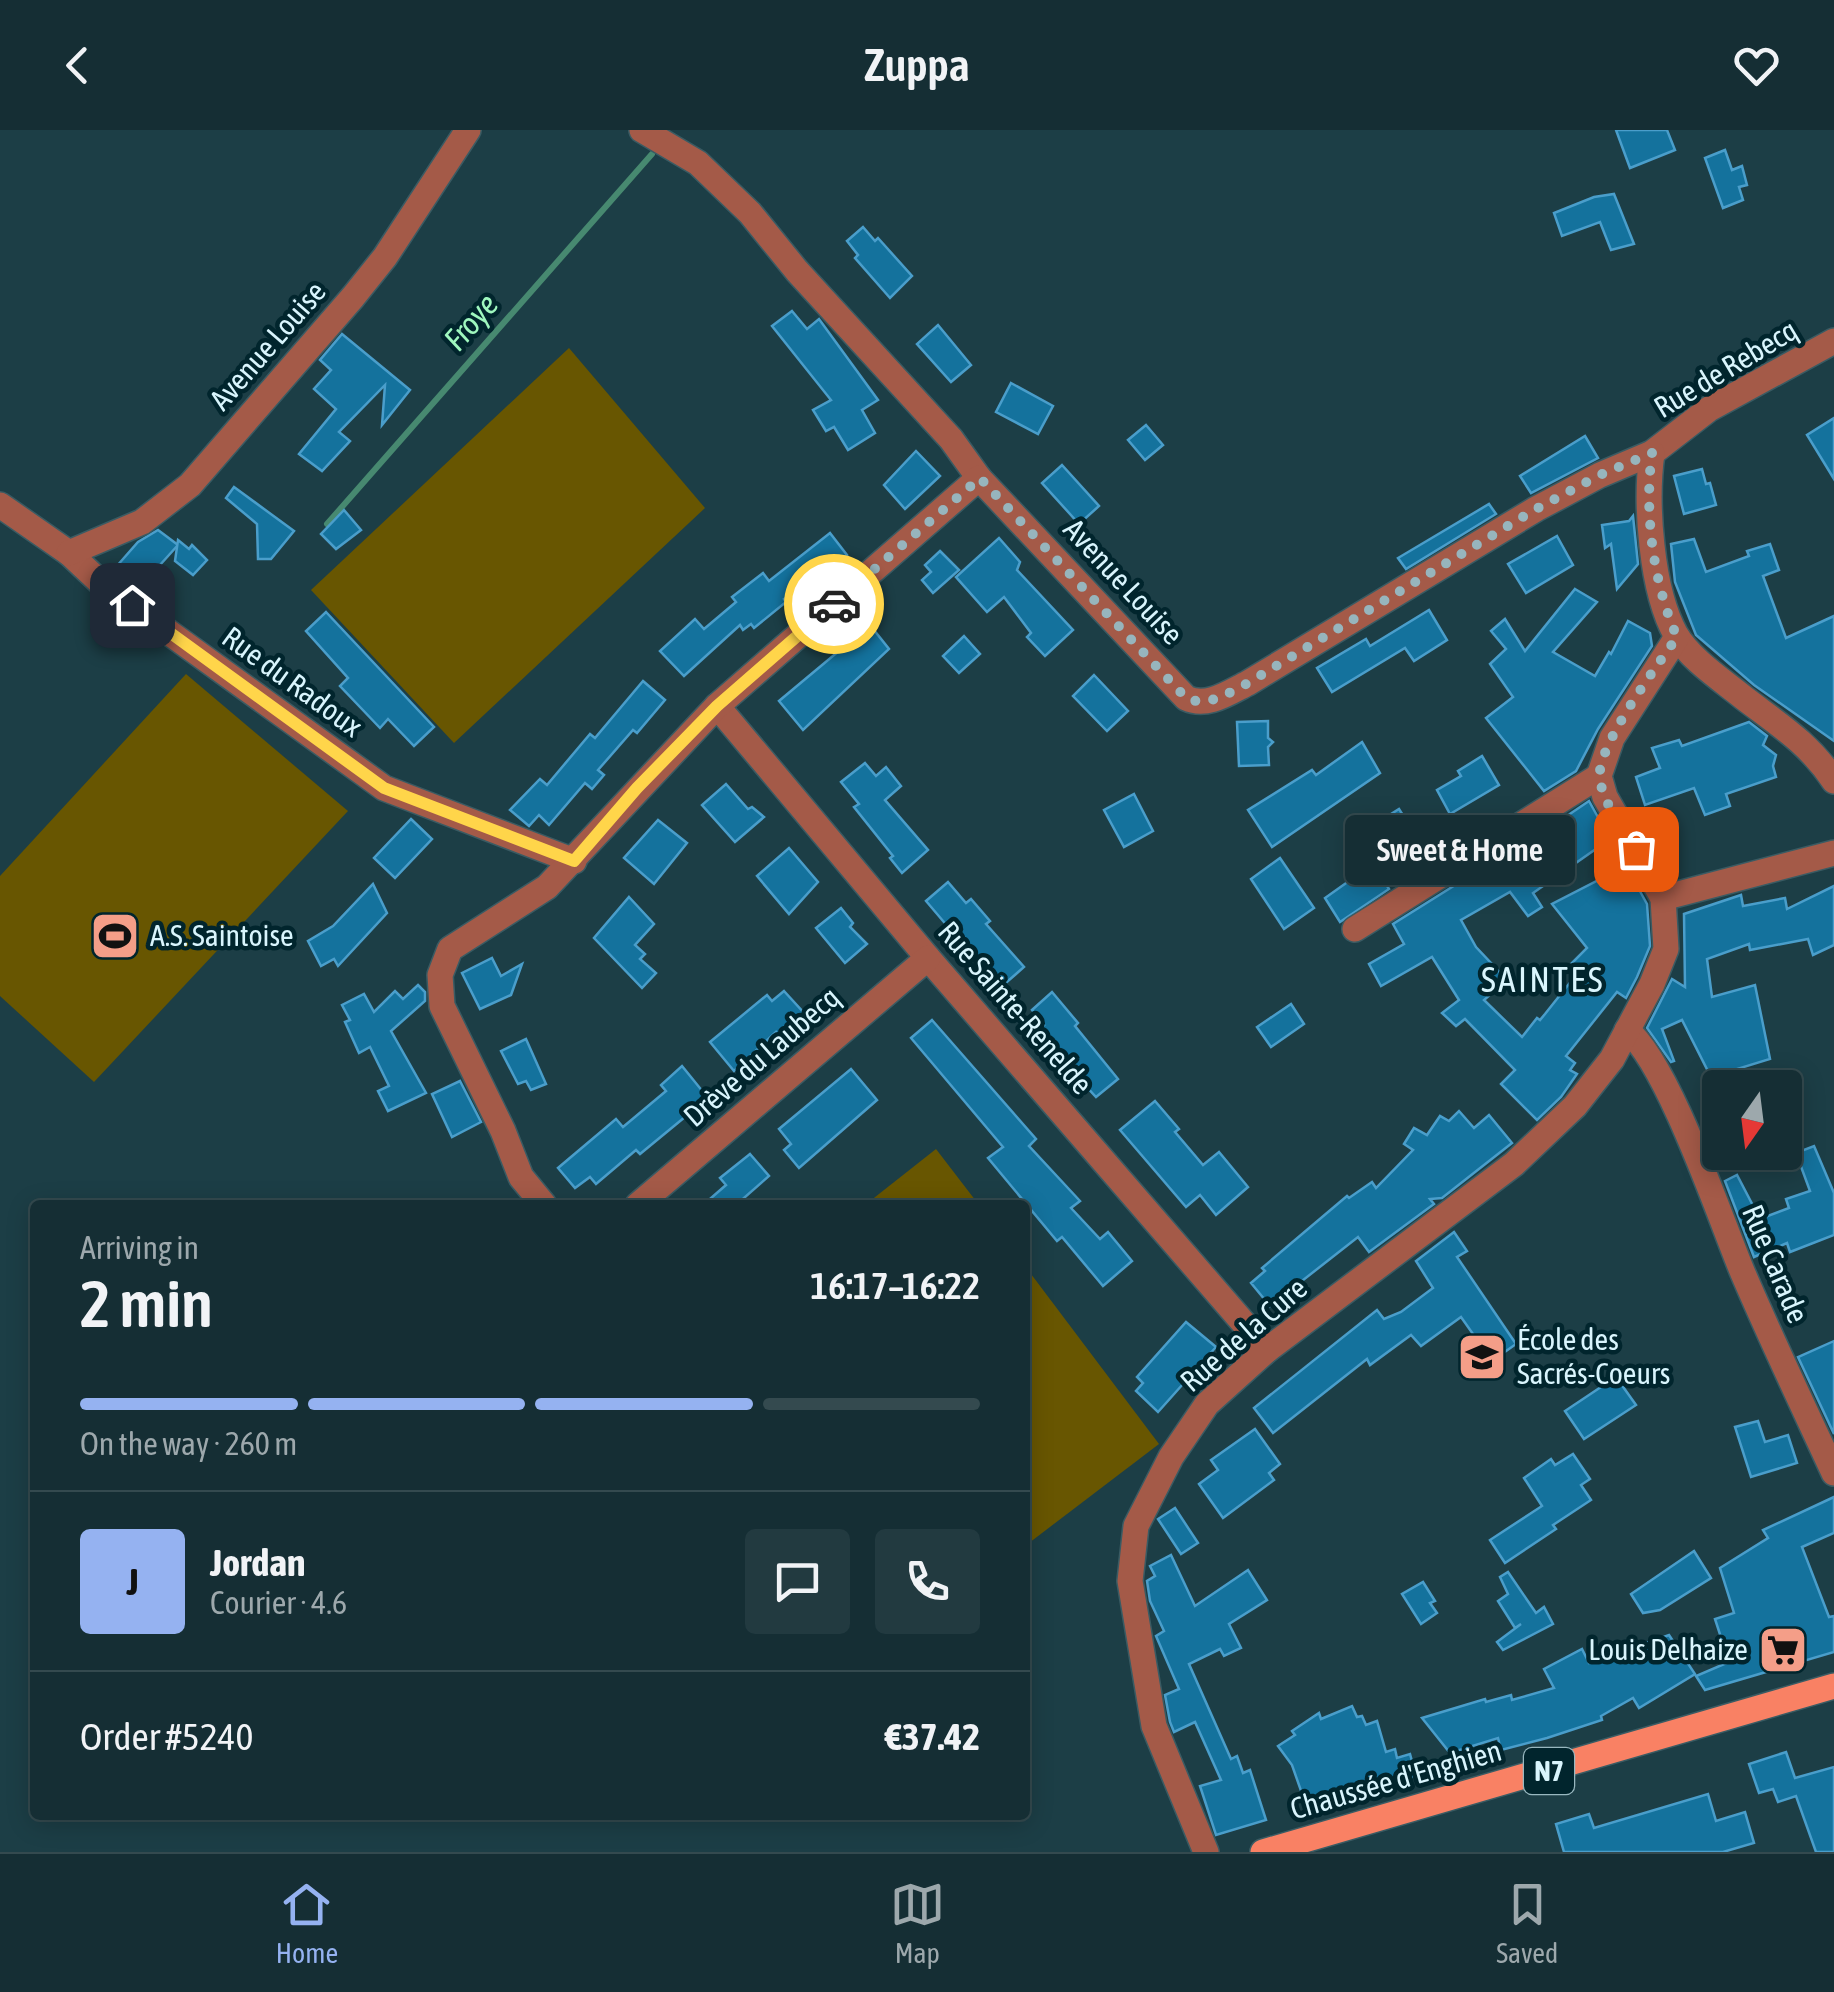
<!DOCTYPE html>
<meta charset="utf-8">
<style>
body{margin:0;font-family:"Asap Condensed",sans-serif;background:#223a40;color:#f1f3f6;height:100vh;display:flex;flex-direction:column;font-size:38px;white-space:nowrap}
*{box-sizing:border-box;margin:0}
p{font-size:32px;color:#9da8ac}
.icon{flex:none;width:55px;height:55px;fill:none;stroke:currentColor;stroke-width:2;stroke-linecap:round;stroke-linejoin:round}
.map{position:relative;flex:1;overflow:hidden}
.panel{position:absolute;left:30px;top:1070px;width:1000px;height:620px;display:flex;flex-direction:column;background:#152e34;border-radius:10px;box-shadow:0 5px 25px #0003,0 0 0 2px #344a4f}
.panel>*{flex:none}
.needle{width:65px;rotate:194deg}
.fabs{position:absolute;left:1702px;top:940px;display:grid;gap:20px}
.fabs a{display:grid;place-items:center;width:100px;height:100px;border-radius:10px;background:#152e34;box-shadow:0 5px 25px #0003,0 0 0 2px #344a4f;font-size:50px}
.pin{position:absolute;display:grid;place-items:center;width:85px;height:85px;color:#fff;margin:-42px;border-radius:20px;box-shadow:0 5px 15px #0006}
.courier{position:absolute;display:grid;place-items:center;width:100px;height:100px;margin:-50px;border:8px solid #ffd54a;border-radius:50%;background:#fff;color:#222;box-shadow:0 2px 12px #0007}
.bubble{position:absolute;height:70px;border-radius:10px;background:#152e34;box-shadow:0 5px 25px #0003,0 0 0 2px #344a4f;font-size:32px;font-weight:600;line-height:70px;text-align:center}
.headline em{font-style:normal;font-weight:600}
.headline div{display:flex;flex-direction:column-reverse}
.headline{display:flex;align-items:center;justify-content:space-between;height:170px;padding:0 50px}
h1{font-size:65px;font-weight:600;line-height:75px}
.bar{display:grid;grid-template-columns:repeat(4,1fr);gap:15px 10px;align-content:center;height:120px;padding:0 50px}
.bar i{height:12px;border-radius:8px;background:#344a4f}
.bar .active{background:#95b2f1}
.bar p{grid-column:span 4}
.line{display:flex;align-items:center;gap:25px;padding:0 50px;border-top:2px solid #344a4f}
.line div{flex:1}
.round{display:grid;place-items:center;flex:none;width:105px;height:105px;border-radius:10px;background:#223a40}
header{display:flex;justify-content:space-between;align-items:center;height:130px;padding:0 50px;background:#152e34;font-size:45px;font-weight:600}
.tabs{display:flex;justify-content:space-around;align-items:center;height:140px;border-top:2px solid #344a4f;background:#152e34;font-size:28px;color:#9da8ac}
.tabs a{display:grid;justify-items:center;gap:5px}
.tabs .active{color:#95b2f1}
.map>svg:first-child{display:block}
.green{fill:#685601}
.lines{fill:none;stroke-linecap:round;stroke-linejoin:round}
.stream{stroke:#478970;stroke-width:6}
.building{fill:#14729d;stroke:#4a9ecb;stroke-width:2.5}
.street-casing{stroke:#3a5b63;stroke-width:28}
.primary-casing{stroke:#3a5b63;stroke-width:28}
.street{stroke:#a45a48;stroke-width:25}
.primary{stroke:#f98164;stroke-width:25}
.done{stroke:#97b5bd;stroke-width:10;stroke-dasharray:0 18}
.route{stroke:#ffd54a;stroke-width:12}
.labels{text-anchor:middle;stroke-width:9;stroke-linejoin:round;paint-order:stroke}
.shield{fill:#01252d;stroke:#98b7bf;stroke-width:2.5}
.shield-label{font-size:28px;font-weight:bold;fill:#d9f5fd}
.street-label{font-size:30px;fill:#d9f5fd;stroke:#01252d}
.poi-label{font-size:30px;fill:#d9f5fd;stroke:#01252d;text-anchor:start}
.water-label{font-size:32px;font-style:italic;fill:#9ff8bf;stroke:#01252d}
.quarter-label{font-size:35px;letter-spacing:2.5px;fill:#d9f5fd;stroke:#01252d}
</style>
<header><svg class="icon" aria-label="back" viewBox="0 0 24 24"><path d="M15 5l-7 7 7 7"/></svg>Zuppa<svg class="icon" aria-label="heart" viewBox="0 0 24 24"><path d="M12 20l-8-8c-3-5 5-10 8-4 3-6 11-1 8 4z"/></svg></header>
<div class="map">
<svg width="1834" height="1722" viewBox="0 0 1834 1722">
<rect width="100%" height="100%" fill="#1c3e46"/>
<!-- green -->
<g class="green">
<path d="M569 218 705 378 454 613 311 460Z"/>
<path d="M186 544 348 681 94 952 0 866V746Z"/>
<path d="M936 1019 979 1075H865Z"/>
<path d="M1025 1136 1159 1314 1025 1416Z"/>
</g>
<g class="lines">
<!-- stream -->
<path class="stream" d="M327 394 652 24"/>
</g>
<!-- building -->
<g class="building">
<path d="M1616 0H1667L1675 20 1630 38Z"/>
<path d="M1725 20 1732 40 1742 36 1747 55 1739 57 1743 70 1723 78 1705 28Z"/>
<path d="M1614 64 1634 114 1611 120 1600 92 1562 106 1554 83 1594 67Z"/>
<path d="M863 97 875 111 878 108 912 146 890 168 855 128 858 125 847 111Z"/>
<path d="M792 181 807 199 819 189 878 270 862 280 875 303 848 320 834 297 826 301 813 280 831 270 772 196Z"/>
<path d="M938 195 971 235 951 252 917 214Z"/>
<path d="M342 204 410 260 382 295 385 255 339 302 350 311 322 341 299 324 336 279 314 259 331 240 320 230Z"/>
<path d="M1011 253 1053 276 1038 304 996 282Z"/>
<path d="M1834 288V349L1807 305Z"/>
<path d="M1146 295 1163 315 1145 330 1128 310Z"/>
<path d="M1585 306 1598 328 1531 363 1520 346Z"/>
<path d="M916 321 940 346 905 379 884 355Z"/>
<path d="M1062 335 1099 376 1079 394 1042 353Z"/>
<path d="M1702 339 1706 354 1710 353 1716 375 1684 384 1674 346Z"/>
<path d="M234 357 294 401 271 429H258L257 394 226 368Z"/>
<path d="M1489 374 1496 384 1406 439 1398 428Z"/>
<path d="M344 380 361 400 336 419 321 404Z"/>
<path d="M1633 386 1638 434 1617 459 1611 414 1605 418 1602 395 1629 391Z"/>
<path d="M158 400 178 415 140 457 116 437 138 412Z"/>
<path d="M830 403 847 425 784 469 786 472 754 498 751 494 743 500 740 495 684 546 660 521 695 489 704 499 736 472 732 467 763 443 769 451Z"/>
<path d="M1557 406 1573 435 1526 463 1508 434Z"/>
<path d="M999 408 1020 432 1017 440 1073 500 1045 526 1027 507 1031 503 1004 467 987 482 956 447Z"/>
<path d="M1694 409 1706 442 1749 426 1747 421 1770 414 1779 440 1763 446 1786 508 1834 486V611L1754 555 1696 505 1675 452 1671 414Z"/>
<path d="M178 410 189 419 192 415 207 430 193 445 175 431Z"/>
<path d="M940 421 959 440 933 463 922 450 931 442 925 435Z"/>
<path d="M1575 459 1597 472 1553 522 1595 546 1609 522 1611 524 1628 491 1650 503 1652 516 1598 599 1576 641 1544 661 1486 588 1513 567 1490 534 1506 519 1491 501 1505 489 1525 521Z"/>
<path d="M1429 480 1447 510 1414 531 1405 518 1332 562 1317 538 1366 509 1370 516Z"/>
<path d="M326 482 434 597 414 616 388 589 380 598 340 556 348 548 306 501Z"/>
<path d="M870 495 889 519 803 600 779 571Z"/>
<path d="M964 506 980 524 959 543 943 526Z"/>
<path d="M1094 545 1128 581 1107 601 1073 566Z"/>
<path d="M643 551 665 570 637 603 633 600 598 640 604 645 592 659 585 653 549 695 539 685 529 696 510 680 540 649 547 655 590 604 595 608Z"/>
<path d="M1268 591V608L1273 612 1268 617 1269 635 1239 636 1237 592Z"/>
<path d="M1749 592 1767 606 1763 615 1776 625 1773 636 1776 647 1726 664 1730 676 1705 685 1694 658 1645 675 1636 647 1660 638 1652 618 1679 610 1682 616Z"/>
<path d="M1362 612 1380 643 1272 717 1248 680 1312 640 1316 645Z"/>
<path d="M1482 626 1499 655 1450 684 1437 660 1461 646 1458 641Z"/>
<path d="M865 633 876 646 886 637 901 656 885 670 928 720 902 743 890 728 893 726 854 677 859 674 841 652Z"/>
<path d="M726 654 748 679 752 677 764 687 735 712 702 675Z"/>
<path d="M1134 664 1153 701 1124 717 1104 680Z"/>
<path d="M1589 671 1610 709 1533 763 1542 777 1528 786 1510 762 1461 790 1476 817 1507 850 1484 870 1522 907 1537 888 1540 890 1545 884 1580 840 1572 833 1587 818 1552 774 1626 736 1647 774 1650 816 1637 847 1626 868 1617 862 1566 926 1575 933 1570 940 1577 944 1561 967 1537 990 1501 954 1515 940 1465 889 1456 896 1442 883 1459 870 1432 827 1381 856 1369 834 1404 814 1393 794 1500 727 1502 730Z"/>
<path d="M1399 679 1419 711 1375 737 1389 759 1340 792 1325 768 1370 736 1369 698Z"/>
<path d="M411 689 432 709 395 748 374 728Z"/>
<path d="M658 690 687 713 654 754 624 728Z"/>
<path d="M789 718 818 752 789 784 757 746Z"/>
<path d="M1280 728 1314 778 1284 799 1251 749Z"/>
<path d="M948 752 966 773 971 769 990 791 986 794 1024 837 1000 858 926 771Z"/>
<path d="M373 754 387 783 338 836 334 829 321 836 308 811 333 796Z"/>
<path d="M1834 756V815L1813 825 1808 809 1750 820 1749 814 1707 829 1712 867 1755 855 1770 929 1737 939 1738 942 1714 953 1682 890 1662 899 1674 931 1671 932 1647 898 1672 849 1685 857 1684 784 1741 765 1743 776 1785 768 1787 779Z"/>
<path d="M629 767 654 794 635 815 645 824 640 829 656 843 642 858 594 808Z"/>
<path d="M841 778 853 793 850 797 867 814 845 833 816 798Z"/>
<path d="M492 828 501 846 522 834 511 865 480 879 462 843Z"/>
<path d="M418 855 425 862V871L391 901 426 963 388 981 378 961 389 956 370 917 359 923 345 892 350 890 342 875 364 864 374 882 395 861 403 869Z"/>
<path d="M784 861 804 883 778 905 776 902 734 941 710 912 767 865 772 871Z"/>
<path d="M1052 862 1078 893 1075 896 1118 949 1096 967 1036 902 1044 895 1032 880Z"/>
<path d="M1291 874 1304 894 1271 917 1257 897Z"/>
<path d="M932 890 1036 1009 1029 1016 1080 1071 1071 1078 1100 1109 1108 1102 1132 1131 1103 1156 1062 1107 1057 1111 988 1028 1003 1017 911 908Z"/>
<path d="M526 909 546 954 531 960 526 951 518 954 501 921Z"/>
<path d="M682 936 708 968 640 1024 636 1020 596 1054 590 1047 575 1058 558 1038 616 989 623 997 666 961 661 955Z"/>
<path d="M851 939 877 970 799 1038 784 1020 791 1014 779 999Z"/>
<path d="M460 951 481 992 452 1007 432 964Z"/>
<path d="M1155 971 1179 999 1175 1002 1203 1035 1219 1022 1248 1057 1216 1085 1200 1065 1186 1077 1120 1000Z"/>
<path d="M1459 981 1474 998 1489 985 1512 1013 1442 1068 1430 1069 1434 1074 1369 1122 1358 1107 1270 1176 1251 1153 1265 1141 1262 1138 1347 1066 1349 1068 1372 1052 1376 1058 1413 1020 1404 1014 1414 998 1427 1005 1440 986 1449 991Z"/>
<path d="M1814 1016 1834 1063V1105L1790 1122 1787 1113 1754 1127 1725 1051 1737 1045 1760 1089 1789 1078 1786 1069 1810 1061 1796 1023Z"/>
<path d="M750 1024 769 1046 736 1075H703L726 1055 720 1048Z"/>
<path d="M1454 1102 1467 1121 1457 1127 1516 1214 1492 1231 1461 1187 1421 1216 1411 1205 1370 1235 1367 1229 1273 1303 1254 1278 1377 1180 1384 1189 1401 1182 1433 1158 1416 1131Z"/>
<path d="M1186 1192 1216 1217 1158 1282 1136 1261 1143 1253 1137 1247Z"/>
<path d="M1834 1211V1304L1798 1227Z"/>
<path d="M1616 1247 1636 1275 1584 1309 1565 1281Z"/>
<path d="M1758 1291 1765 1312 1788 1305 1797 1333 1751 1347 1735 1297Z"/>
<path d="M1255 1299 1280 1334 1269 1343 1274 1350 1223 1388 1199 1354 1218 1340 1211 1330Z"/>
<path d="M1573 1324 1590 1349 1581 1355 1591 1370 1553 1395 1556 1399 1505 1433 1490 1410 1542 1376 1524 1348 1551 1329 1555 1335Z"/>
<path d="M1834 1367V1403L1802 1417 1829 1487 1834 1486V1522L1705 1560 1696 1546 1729 1532 1715 1489 1734 1483 1720 1438 1768 1408 1763 1400Z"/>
<path d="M1175 1378 1198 1413 1181 1424 1158 1389Z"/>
<path d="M1694 1421 1711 1448 1660 1480 1643 1483 1631 1464Z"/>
<path d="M1171 1425 1195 1476 1248 1440 1267 1470 1229 1494 1241 1518 1224 1526 1220 1519 1189 1534 1231 1629 1237 1626 1243 1643 1250 1640 1266 1690 1216 1705 1200 1656 1221 1650 1195 1592 1174 1602 1170 1592 1165 1565 1179 1559 1156 1506 1164 1501 1150 1471 1147 1451 1155 1446 1150 1436Z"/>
<path d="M1508 1442 1536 1483 1544 1477 1553 1494 1503 1520 1497 1512 1521 1494 1515 1498 1498 1471 1508 1464 1500 1447Z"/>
<path d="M1423 1452 1435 1471 1430 1473 1437 1483 1421 1494 1402 1464Z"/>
<path d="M1669 1505 1695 1544 1639 1578 1633 1568 1601 1586 1602 1590 1547 1608 1501 1620 1498 1608 1450 1623 1422 1588 1485 1569 1486 1572 1511 1565 1512 1570 1554 1558 1544 1539 1582 1519 1589 1533Z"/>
<path d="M1352 1576 1357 1587 1362 1586 1366 1595 1377 1591 1386 1622 1395 1619 1397 1628 1410 1624 1416 1646 1307 1678 1292 1635 1278 1616 1295 1605 1292 1601 1319 1583 1321 1589Z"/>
<path d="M1786 1622 1795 1648 1834 1637V1722H1816L1796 1666 1778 1672 1773 1659 1759 1663 1749 1634Z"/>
<path d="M1708 1664 1716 1691 1745 1682 1754 1713 1723 1722H1564L1556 1694 1589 1684 1594 1698Z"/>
</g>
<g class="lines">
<!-- street casing -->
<g class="street-casing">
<g id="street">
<path d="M642 0 698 33 750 83 797 141 951 309 979 348 1186 568C1207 578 1228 563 1248 553L1536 379 1600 345 1652 323 1709 279 1834 211"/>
<path d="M1652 323C1645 373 1651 460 1676 505 1691 530 1722 550 1744 568 1778 594 1810 614 1834 651"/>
<path d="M0 375 69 423 102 454 384 658 574 731"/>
<path d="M69 423 142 392 190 355 353 167 385 127 468 0"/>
<path d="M1677 507 1612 608 1599 646 1605 667 1663 768 1834 723"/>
<path d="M717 576 928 828 1267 1220"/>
<path d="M1355 799 1599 646"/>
<path d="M1627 900C1668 934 1719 1085 1742 1141 1771 1209 1803 1276 1834 1343"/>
<path d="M544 1075 521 1047 503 1001 442 876 440 845 450 819 547 757 717 576 979 348"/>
<path d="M638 1075 928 828"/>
<path d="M1206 1722 1154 1596 1130 1451 1136 1396 1171 1327 1207 1274 1267 1220 1514 1034 1575 976 1612 929 1652 854 1666 819 1663 768"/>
</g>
</g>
<!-- primary casing -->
<g class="primary-casing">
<path id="primary" d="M1263 1722 1834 1556"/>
</g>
<!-- street -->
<use href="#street" class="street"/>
<!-- primary -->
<use href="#primary" class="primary"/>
</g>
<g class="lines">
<!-- done -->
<path class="done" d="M834 474 980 348 1186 568C1208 578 1228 563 1248 553L1536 379 1600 345 1652 323C1644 383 1653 452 1677 507 1658 535 1594 619 1600 650 1604 675 1623 698 1636 719"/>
<!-- route -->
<path class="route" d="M132 475 384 658 574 731 637 658 717 576 834 474"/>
</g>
<!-- icons -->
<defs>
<g id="stadium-square" transform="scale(2.5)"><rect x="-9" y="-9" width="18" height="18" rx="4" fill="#f49e88" stroke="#01252d"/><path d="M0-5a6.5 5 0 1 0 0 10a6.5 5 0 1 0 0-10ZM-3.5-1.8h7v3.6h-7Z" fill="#111"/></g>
<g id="school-square" transform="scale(2.5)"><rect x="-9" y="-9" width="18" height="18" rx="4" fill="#f49e88" stroke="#01252d"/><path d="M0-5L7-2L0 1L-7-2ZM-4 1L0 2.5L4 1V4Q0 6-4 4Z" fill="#111"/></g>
<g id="supermarket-square" transform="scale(2.5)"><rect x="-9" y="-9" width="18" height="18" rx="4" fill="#f49e88" stroke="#01252d"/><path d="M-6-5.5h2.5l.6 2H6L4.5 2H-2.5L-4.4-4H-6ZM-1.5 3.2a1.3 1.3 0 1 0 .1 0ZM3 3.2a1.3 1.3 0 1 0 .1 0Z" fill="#111"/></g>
</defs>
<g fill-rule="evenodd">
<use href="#stadium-square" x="115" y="806"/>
<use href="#school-square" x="1482" y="1227"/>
<use href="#supermarket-square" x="1783" y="1520"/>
</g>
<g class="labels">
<!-- shield labels -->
<rect class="shield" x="1524" y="1618" width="50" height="46" rx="8"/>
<g class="shield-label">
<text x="1549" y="1651">N7</text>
</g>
<!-- street labels -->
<g class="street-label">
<text transform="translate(268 216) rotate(-49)" y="10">Avenue Louise</text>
<text transform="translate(1726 239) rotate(-31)" y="10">Rue de Rebecq</text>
<text transform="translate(1123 452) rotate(47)" y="10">Avenue Louise</text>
<text transform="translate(292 552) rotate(36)" y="10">Rue du Radoux</text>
<text transform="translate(1015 878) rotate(49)" y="10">Rue Sainte-Renelde</text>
<text transform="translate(762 927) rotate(-41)" y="10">Drève du Laubecq</text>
<text transform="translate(1775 1134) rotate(67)" y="10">Rue Carade</text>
<text transform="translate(1244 1205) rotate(-41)" y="10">Rue de la Cure</text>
<text transform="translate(1396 1650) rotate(-16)" y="10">Chaussée d'Enghien</text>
</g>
<!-- poi labels -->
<g class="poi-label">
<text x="150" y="816">A.S. Saintoise</text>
<text x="1517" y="1220">École des<tspan x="1517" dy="34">Sacrés-Coeurs</tspan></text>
<text x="1748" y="1530" text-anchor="end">Louis Delhaize</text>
</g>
<!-- water labels -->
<g class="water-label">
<text transform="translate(471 192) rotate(-49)" y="11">Froye</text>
</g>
<!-- quarter labels -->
<g class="quarter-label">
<text x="1543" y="862">SAINTES</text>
</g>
</g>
</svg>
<div class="fabs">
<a><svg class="needle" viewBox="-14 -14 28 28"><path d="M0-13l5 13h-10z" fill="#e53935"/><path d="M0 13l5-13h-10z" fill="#9da8ac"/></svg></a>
</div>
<div class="pin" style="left:1636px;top:719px;background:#ea580c"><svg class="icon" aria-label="bag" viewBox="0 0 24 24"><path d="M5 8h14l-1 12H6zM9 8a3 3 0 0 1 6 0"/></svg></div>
<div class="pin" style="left:132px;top:475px;background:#1f2937"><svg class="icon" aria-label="home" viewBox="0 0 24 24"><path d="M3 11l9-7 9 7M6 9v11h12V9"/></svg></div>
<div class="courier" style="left:834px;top:474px"><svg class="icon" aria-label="car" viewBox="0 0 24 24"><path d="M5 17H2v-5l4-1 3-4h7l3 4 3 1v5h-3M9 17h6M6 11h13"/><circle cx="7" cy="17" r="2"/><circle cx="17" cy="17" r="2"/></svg></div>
<div class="bubble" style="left:1345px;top:685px;width:230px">Sweet &amp; Home</div>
<section class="panel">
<div class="headline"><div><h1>2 min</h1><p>Arriving in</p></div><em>16:17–16:22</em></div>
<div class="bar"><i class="active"></i><i class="active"></i><i class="active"></i><i></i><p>On the way · 260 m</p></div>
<div class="line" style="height:180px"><b class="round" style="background:#95b2f1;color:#111">J</b><div><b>Jordan</b><p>Courier · 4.6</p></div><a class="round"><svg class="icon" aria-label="chat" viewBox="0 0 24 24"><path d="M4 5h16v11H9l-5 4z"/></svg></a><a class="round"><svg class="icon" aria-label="phone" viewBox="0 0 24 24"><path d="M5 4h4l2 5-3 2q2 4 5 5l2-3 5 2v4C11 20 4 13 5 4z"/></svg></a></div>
<div class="line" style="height:130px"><div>Order #5240</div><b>€37.42</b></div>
</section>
</div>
<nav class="tabs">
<a class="active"><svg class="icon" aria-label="home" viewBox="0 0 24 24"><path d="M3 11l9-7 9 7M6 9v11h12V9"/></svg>Home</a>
<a><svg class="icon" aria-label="map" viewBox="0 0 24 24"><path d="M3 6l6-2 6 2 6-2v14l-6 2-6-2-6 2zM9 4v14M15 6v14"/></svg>Map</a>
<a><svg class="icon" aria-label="saved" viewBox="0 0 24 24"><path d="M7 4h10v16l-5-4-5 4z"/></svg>Saved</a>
</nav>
